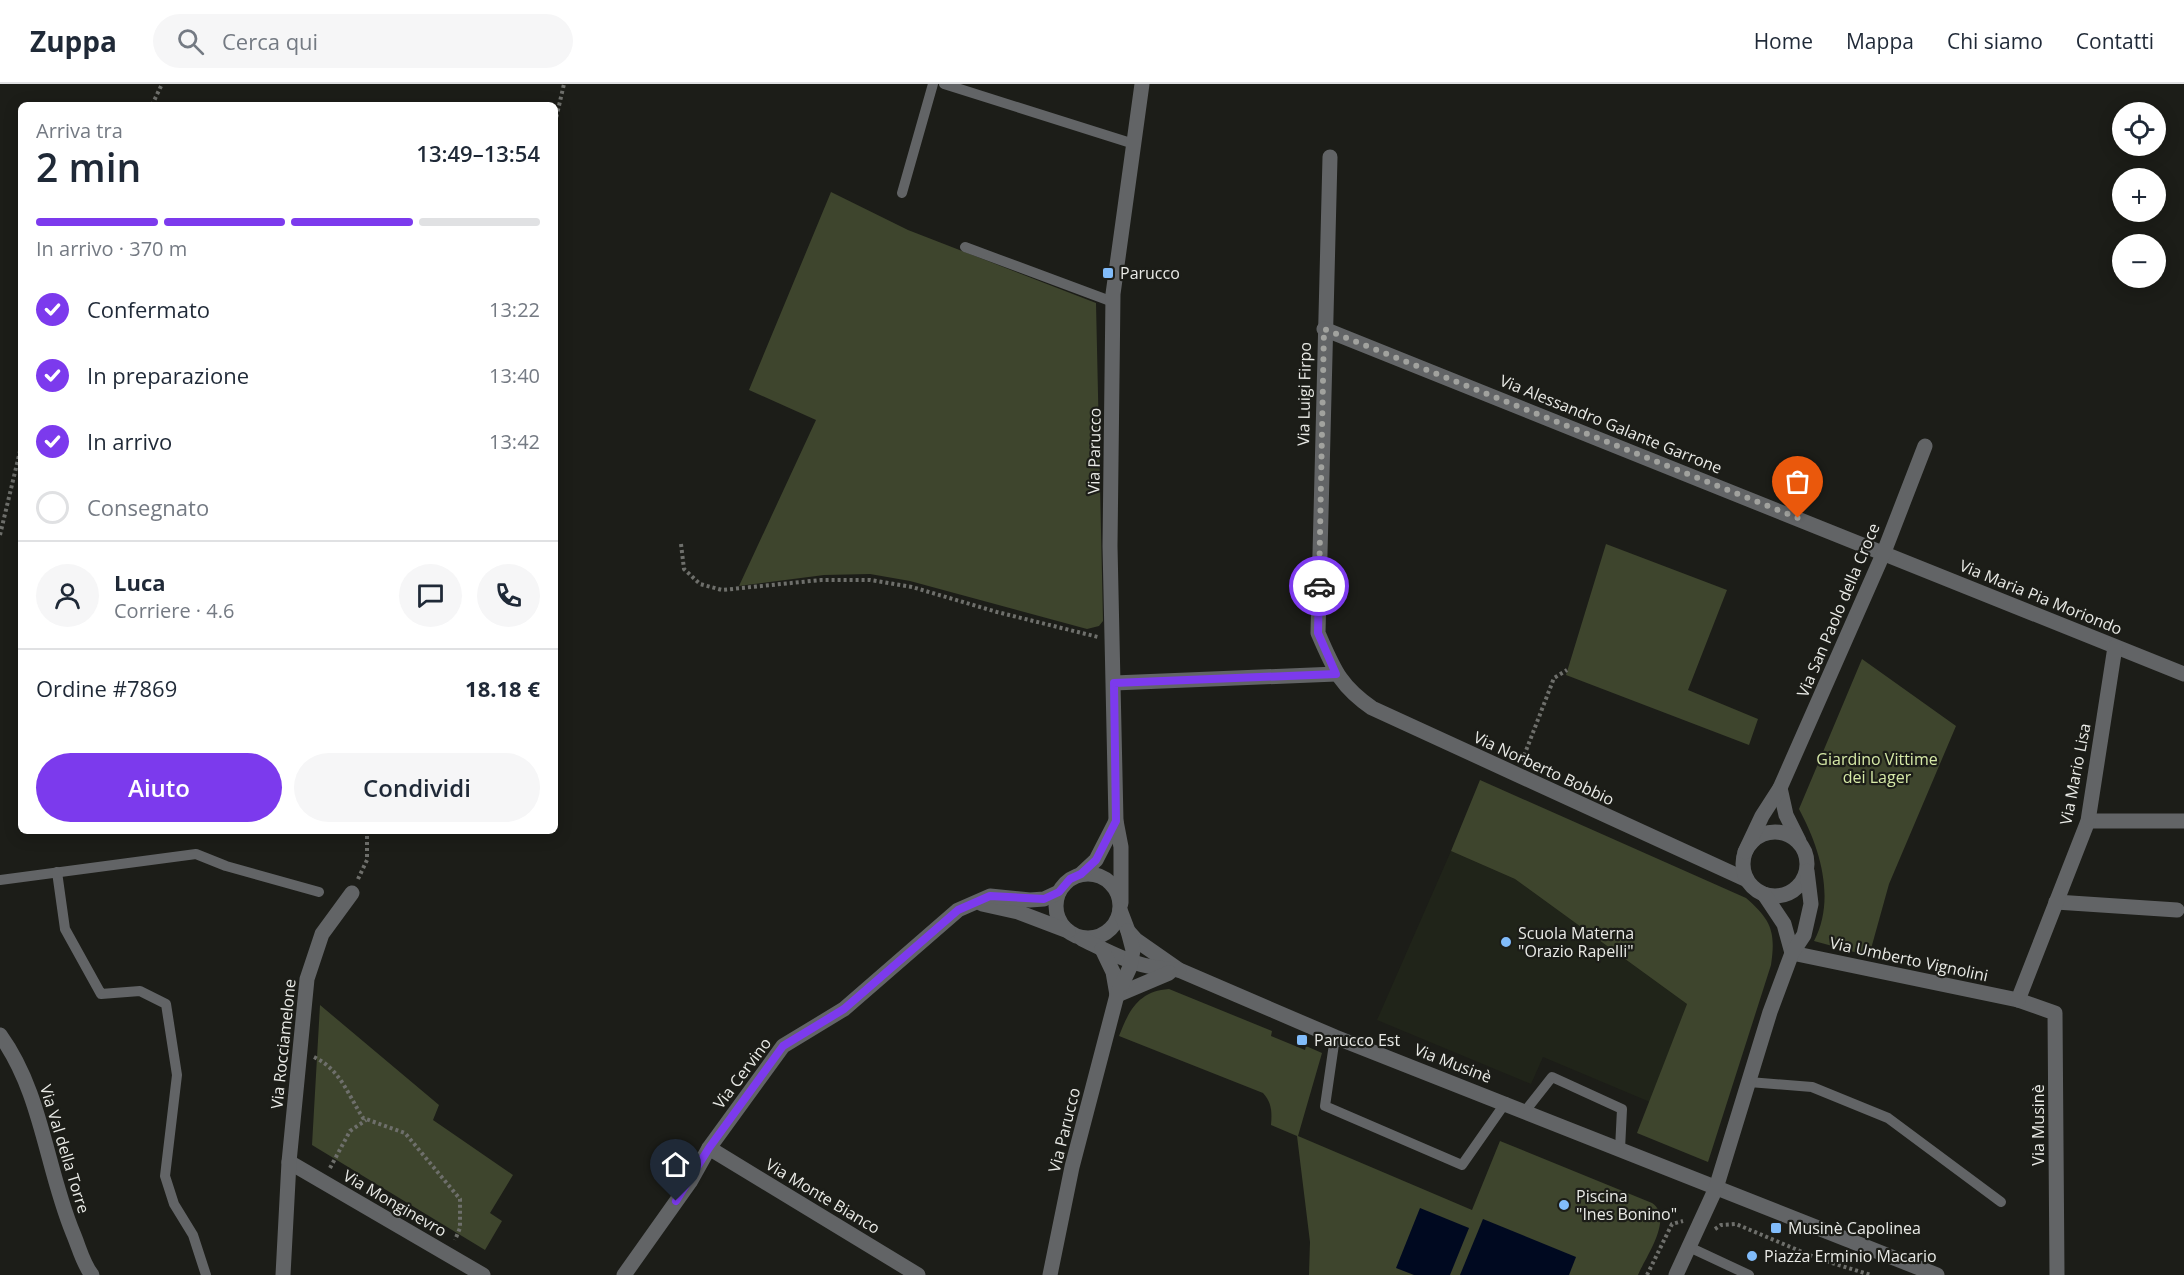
<!DOCTYPE html>
<html lang="it">
<meta charset="utf-8">
<style>
body{margin:0;font-family:"Open Sans",sans-serif;background:#f6f6f7;color:#1f2937;height:100vh;display:flex;flex-direction:column;font-size:22px;white-space:nowrap}
*{box-sizing:border-box;margin:0}
p{font-size:20px;color:#747a83}
.icon{flex:none;width:33px;height:33px;fill:none;stroke:currentColor;stroke-width:2;stroke-linecap:round;stroke-linejoin:round}
.map{position:relative;flex:1;overflow:hidden}
.panel{position:absolute;left:18px;top:18px;width:540px;height:732px;display:flex;flex-direction:column;background:#fff;border-radius:9px;box-shadow:0 3px 15px #0003}
.panel>*{flex:none}
.controls{position:absolute;left:2112px;top:18px;display:grid;gap:12px}
.controls a{display:grid;place-items:center;width:54px;height:54px;border-radius:50%;background:#fff;box-shadow:0 3px 15px #0003;font-size:30px}
.pin{position:absolute;display:grid;place-items:center;width:51px;height:51px;color:#fff;margin:-62px -26px;border-radius:50% 50% 50% 0;rotate:-45deg;box-shadow:0 0 6px #0007}
.pin .icon{rotate:45deg}
.courier{position:absolute;display:grid;place-items:center;width:60px;height:60px;margin:-30px;border:4px solid #7c3aed;border-radius:50%;background:#fff;color:#222;box-shadow:0 2px 8px #0007}
.overview em{font-style:normal;font-weight:600}
.overview div{display:flex;flex-direction:column-reverse}
.overview{display:flex;align-items:center;justify-content:space-between;height:102px;padding:0 18px}
h1{font-size:39px;font-weight:600;line-height:45px}
.bar{display:grid;grid-template-columns:repeat(4,1fr);gap:9px 6px;align-content:center;height:72px;padding:0 18px}
.bar i{height:8px;border-radius:4px;background:#e0e1e3}
.bar .current{background:#7c3aed}
.bar p{grid-column:span 4}
.line{display:flex;align-items:center;gap:15px;padding:0 18px;border-top:2px solid #e0e1e3}
.line div{flex:1}
.round{display:grid;place-items:center;flex:none;width:63px;height:63px;border-radius:32px;background:#f6f6f7}
ol{padding:0 18px;list-style:none}
li{display:flex;align-items:center;gap:18px;height:66px}
li p{margin-inline-start:auto}
li .icon{padding:6px;border-radius:50%;background:#7c3aed;color:#fff;stroke-width:4}
li:last-child{color:#747a83}
li i{width:33px;height:33px;border:3px solid #e0e1e3;border-radius:50%}
.primary-button{display:flex;gap:12px;margin-top:auto;padding:12px 18px}
.primary-button a{flex:1;height:69px;border-radius:36px;background:#7c3aed;color:#fff;font-size:24px;font-weight:600;line-height:69px;text-align:center}
.primary-button a+a{background:#f6f6f7;color:#1f2937}
header{display:flex;align-items:center;gap:36px;box-sizing:border-box;height:84px;padding:0 30px;background:#fff;border-bottom:2px solid #e0e1e3}
header strong{font-size:28px}
nav{display:flex;gap:33px;margin-inline-start:auto;font-size:21px}
.search{width:420px;height:54px;background:#f6f6f7;display:flex;align-items:center;gap:15px;box-sizing:border-box;padding:0 21px;border-radius:33px;color:#747a83;font-size:22px}
.map>svg:first-child{display:block}
.built{fill:#202419}
.green{fill:#3e452d}
.water{fill:#000920}
.lines{fill:none;stroke-linecap:round;stroke-linejoin:round}
.path{stroke:#6e6f6b;stroke-width:4;stroke-dasharray:3 3;stroke-linecap:butt}
.service{stroke:#626466;stroke-width:10}
.pedestrian{stroke:#626466;stroke-width:15}
.minor{stroke:#626466;stroke-width:15}
.done{stroke:#a1a29e;stroke-width:6;stroke-dasharray:0 10.8}
.route{stroke:#7c3aed;stroke-width:8}
.poi-dot{fill:#81bcfa;stroke:#1c1d18;stroke-width:2}
.labels{text-anchor:middle;stroke-width:4.5;stroke-linejoin:round;paint-order:stroke}
.poi-label{font-size:16px;fill:#e9eae6;stroke:#1c1d18;text-anchor:start}
.street-label{font-size:16px;fill:#e9eae6;stroke:#1c1d18}
.park-label{font-size:16px;fill:#d6e9a7;stroke:#1c1d18}
</style>
<header>
<strong>Zuppa</strong>
<div class="search"><svg class="icon" aria-label="search" viewBox="0 0 24 24"><circle cx="10" cy="10" r="6"/><path d="M15 15l6 6"/></svg>Cerca qui</div>
<nav><a>Home</a><a>Mappa</a><a>Chi siamo</a><a>Contatti</a></nav>
</header>
<div class="map">
<svg width="2184" height="1191" viewBox="0 0 2184 1191">
<rect width="100%" height="100%" fill="#1c1d18"/>
<!-- built -->
<path class="built" d="M1451 767 1515 795 1687 920 1650 1018 1543 973 1531 1000 1377 936Z"/>
<!-- green -->
<g class="green">
<path d="M831 108 908 146 1096 219 1103 537 1099 542 1087 545 910 497 870 490 824 491 739 502 816 336 749 306Z"/>
<path d="M1606 460 1727 506 1688 606 1758 635 1749 661 1566 591Z"/>
<path d="M1862 575 1956 642 1889 800 1869 872 1814 857C1836 815 1820 764 1799 725Z"/>
<path d="M1480 696 1746 814C1771 836 1776 847 1771 881L1708 1078 1637 1049 1687 920 1515 795 1451 767Z"/>
<path d="M1169 905 1272 947 1271 952 1305 966 1306 962 1322 969 1298 1052 1472 1126 1500 1057 1652 1119C1674 1134 1646 1172 1638 1191H1309L1310 1158 1297 1052 1271 1041C1272 1028 1272 1019 1263 1009L1119 952C1129 926 1139 907 1169 905Z"/>
<path d="M320 921 439 1021 433 1036 513 1091 490 1129 502 1137 485 1166 312 1061Z"/>
</g>
<!-- water -->
<g class="water">
<path d="M1420 1124 1469 1144 1450 1191H1414L1396 1184Z"/>
<path d="M1483 1135 1576 1173 1569 1191H1460Z"/>
</g>
<g class="lines">
<!-- path -->
<g class="path">
<path d="M152 21 162 0"/>
<path d="M555 39 564 0"/>
<path d="M0 451 21 363"/>
<path d="M681 460 684 485 700 500 722 506 821 496H870L912 503 997 528 1098 553"/>
<path d="M1522 677 1554 594 1567 586"/>
<path d="M358 795 367 776V747"/>
<path d="M314 973C341 986 348 1011 363 1034L405 1049 460 1115V1144L455 1156"/>
<path d="M330 1084 350 1047 366 1036"/>
<path d="M1715 1145 1721 1141 1736 1140 1819 1175 1871 1191"/>
<path d="M1647 1191 1672 1140 1683 1137"/>
</g>
<!-- service -->
<g class="service">
<path d="M944 0 1134 60"/>
<path d="M902 109 933 0"/>
<path d="M965 163 1113 218"/>
<path d="M57 788 65 845 101 910 140 907 166 920 177 991 165 1092 174 1120 193 1151 206 1191"/>
<path d="M0 796 196 770 226 782 319 808"/>
<path d="M1335 953 1325 1022 1462 1081 1506 1018"/>
<path d="M1749 998 1812 1003 1888 1034 2001 1118"/>
<path d="M1526 1026 1552 993 1622 1025 1620 1065"/>
<path d="M1689 1163 1749 1191"/>
</g>
<!-- pedestrian -->
<path class="pedestrian" d="M2088 737H2184"/>
<!-- minor -->
<g class="minor">
<path d="M1330 73 1318 549C1334 585 1339 601 1372 624L1747 796"/>
<path d="M1324 245 2184 590"/>
<path d="M1114 599 1336 590"/>
<path d="M1780 704 1786 731 1799 757"/>
<circle cx="1775" cy="780" r="32"/>
<path d="M1745 768 1762 732 1780 704 1884 468 1925 362"/>
<circle cx="1088" cy="822" r="32"/>
<path d="M1081 790 1096 776 1116 737"/>
<path d="M1764 810 1784 840 1792 869"/>
<path d="M2056 818 2177 826"/>
<path d="M1121 819V763L1116 737 1110 462 1113 210 1142 0"/>
<path d="M982 820 1018 828 1068 847"/>
<path d="M1120 826 1128 847 1136 856 1179 886 1335 953 1937 1191"/>
<path d="M1082 855C1119 873 1137 884 1179 886"/>
<path d="M1102 865 1113 888 1117 911"/>
<path d="M1792 869 2018 916 2055 929 2057 1191"/>
<path d="M1117 911 1169 889"/>
<path d="M2018 916 2088 737 2115 563"/>
<path d="M0 951C42 1009 46 1084 73 1149 79 1163 83 1180 92 1191"/>
<path d="M709 1064 918 1191"/>
<path d="M289 1078 483 1191"/>
<path d="M283 1191 289 1078 307 895 322 850 352 809"/>
<path d="M624 1191 690 1098 709 1064 783 962 844 925 958 826 990 812 1030 816 1044 815 1059 808"/>
<path d="M1050 1191 1072 1083 1117 911 1130 883 1133 866 1128 847"/>
<path d="M1676 1191 1716 1104 1770 928 1792 869 1804 851 1811 820 1807 787"/>
</g>
</g>
<g class="lines">
<!-- done -->
<path class="done" d="M1319 502 1324 245 1798 434"/>
<!-- route -->
<path class="route" d="M676 1117 709 1064 783 962 844 925 958 826 990 812 1044 815 1059 808 1070 795 1081 790 1096 776 1116 737 1114 599 1336 590 1318 549 1319 502"/>
</g>
<!-- markers -->
<g class="poi-dot">
<rect x="1102" y="183" width="12" height="12" rx="3"/>
<circle cx="1506" cy="858" r="6"/>
<rect x="1296" y="950" width="12" height="12" rx="3"/>
<circle cx="1564" cy="1121" r="6"/>
<rect x="1770" y="1138" width="12" height="12" rx="3"/>
<circle cx="1752" cy="1172" r="6"/>
</g>
<g class="labels">
<!-- poi labels -->
<g class="poi-label">
<text x="1120" y="195">Parucco</text>
<text x="1518" y="855">Scuola Materna<tspan x="1518" dy="18">"Orazio Rapelli"</tspan></text>
<text x="1314" y="962">Parucco Est</text>
<text x="1576" y="1118">Piscina<tspan x="1576" dy="18">"Ines Bonino"</tspan></text>
<text x="1788" y="1150">Musinè Capolinea</text>
<text x="1764" y="1178">Piazza Erminio Macario</text>
</g>
<!-- street labels -->
<g class="street-label">
<text transform="translate(1304 310) rotate(-89)" y="6">Via Luigi Firpo</text>
<text transform="translate(1611 340) rotate(22)" y="6">Via Alessandro Galante Garrone</text>
<text transform="translate(1094 367) rotate(-89)" y="6">Via Parucco</text>
<text transform="translate(2041 513) rotate(22)" y="6">Via Maria Pia Moriondo</text>
<text transform="translate(1838 526) rotate(-67)" y="6">Via San Paolo della Croce</text>
<text transform="translate(1544 684) rotate(25)" y="6">Via Norberto Bobbio</text>
<text transform="translate(2075 690) rotate(-79)" y="6">Via Mario Lisa</text>
<text transform="translate(1909 875) rotate(12)" y="6">Via Umberto Vignolini</text>
<text transform="translate(283 960) rotate(-84)" y="6">Via Rocciamelone</text>
<text transform="translate(1453 979) rotate(21)" y="6">Via Musinè</text>
<text transform="translate(742 989) rotate(-53)" y="6">Via Cervino</text>
<text transform="translate(2038 1041) rotate(-90)" y="6">Via Musinè</text>
<text transform="translate(1064 1046) rotate(-76)" y="6">Via Parucco</text>
<text transform="translate(65 1065) rotate(73)" y="6">Via Val della Torre</text>
<text transform="translate(823 1112) rotate(31)" y="6">Via Monte Bianco</text>
<text transform="translate(395 1119) rotate(30)" y="6">Via Monginevro</text>
</g>
<!-- park labels -->
<g class="park-label">
<text x="1877" y="681">Giardino Vittime<tspan x="1877" dy="18">dei Lager</tspan></text>
</g>
</g>
</svg>
<div class="controls">
<a><svg class="icon" aria-label="locate" viewBox="0 0 24 24"><circle cx="12" cy="12" r="6"/><path d="M12 2v4M12 18v4M2 12h4M18 12h4"/></svg></a>
<a>+</a>
<a>−</a>
</div>
<div class="pin" style="left:1798px;top:434px;background:#ea580c"><svg class="icon" aria-label="bag" viewBox="0 0 24 24"><path d="M5 8h14l-1 12H6zM9 8a3 3 0 0 1 6 0"/></svg></div>
<div class="pin" style="left:676px;top:1117px;background:#1f2937"><svg class="icon" aria-label="home" viewBox="0 0 24 24"><path d="M3 11l9-7 9 7M6 9v11h12V9"/></svg></div>
<div class="courier" style="left:1319px;top:502px"><svg class="icon" aria-label="car" viewBox="0 0 24 24"><path d="M5 17H2v-5l4-1 3-4h7l3 4 3 1v5h-3M9 17h6M6 11h13"/><circle cx="7" cy="17" r="2"/><circle cx="17" cy="17" r="2"/></svg></div>
<section class="panel">
<div class="overview"><div><h1>2 min</h1><p>Arriva tra</p></div><em>13:49–13:54</em></div>
<div class="bar"><i class="current"></i><i class="current"></i><i class="current"></i><i></i><p>In arrivo · 370 m</p></div>
<ol>
<li><svg class="icon" aria-label="check" viewBox="0 0 24 24"><path d="M5 12l5 5 9-10"/></svg>Confermato<p>13:22</p></li>
<li><svg class="icon" aria-label="check" viewBox="0 0 24 24"><path d="M5 12l5 5 9-10"/></svg>In preparazione<p>13:40</p></li>
<li><svg class="icon" aria-label="check" viewBox="0 0 24 24"><path d="M5 12l5 5 9-10"/></svg>In arrivo<p>13:42</p></li>
<li><i></i>Consegnato</li>
</ol>
<div class="line" style="height:108px"><a class="round"><svg class="icon" aria-label="person" viewBox="0 0 24 24"><circle cx="12" cy="8" r="4"/><path d="M4 21q1-7 8-7t8 7"/></svg></a><div><b>Luca</b><p>Corriere · 4.6</p></div><a class="round"><svg class="icon" aria-label="chat" viewBox="0 0 24 24"><path d="M4 5h16v11H9l-5 4z"/></svg></a><a class="round"><svg class="icon" aria-label="phone" viewBox="0 0 24 24"><path d="M5 4h4l2 5-3 2q2 4 5 5l2-3 5 2v4C11 20 4 13 5 4z"/></svg></a></div>
<div class="line" style="height:78px"><div>Ordine #7869</div><b>18.18 €</b></div>
<div class="primary-button"><a>Aiuto</a><a>Condividi</a></div>
</section>
</div>
